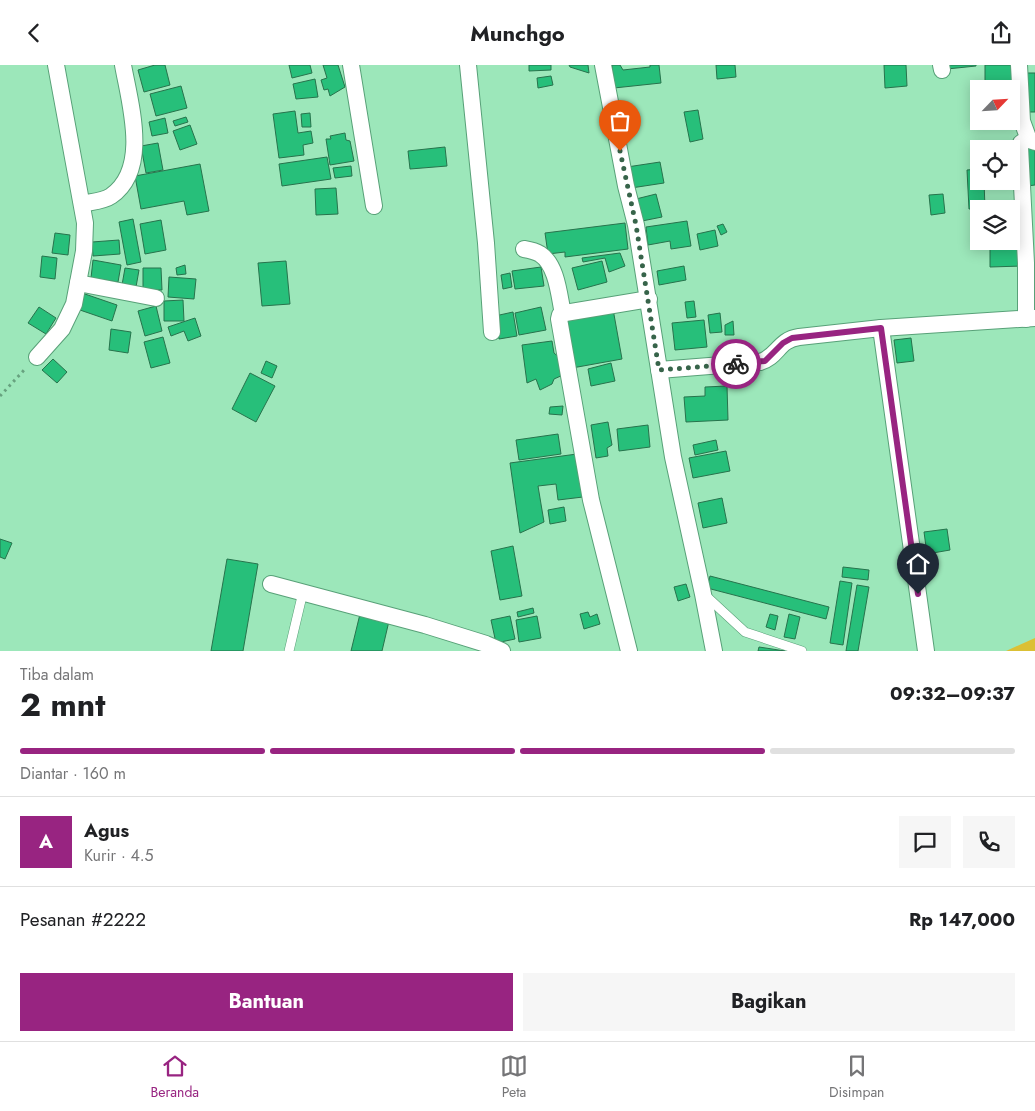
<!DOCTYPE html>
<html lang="id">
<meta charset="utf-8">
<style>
body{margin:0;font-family:Jost,sans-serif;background:#f6f6f6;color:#202124;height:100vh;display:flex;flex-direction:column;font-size:19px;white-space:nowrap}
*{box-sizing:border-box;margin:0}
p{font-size:16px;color:#757577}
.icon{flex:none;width:28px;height:28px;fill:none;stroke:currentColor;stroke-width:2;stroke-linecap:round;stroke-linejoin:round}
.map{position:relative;height:586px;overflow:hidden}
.details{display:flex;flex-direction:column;background:#fff;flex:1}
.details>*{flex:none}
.needle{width:32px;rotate:65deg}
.buttons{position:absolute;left:970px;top:15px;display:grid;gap:10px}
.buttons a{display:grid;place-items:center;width:50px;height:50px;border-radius:0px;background:#fff;box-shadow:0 2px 12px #0003;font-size:25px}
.pin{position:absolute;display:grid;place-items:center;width:42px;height:42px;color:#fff;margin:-51px -21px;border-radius:50% 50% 50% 0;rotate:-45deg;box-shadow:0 0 5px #0007}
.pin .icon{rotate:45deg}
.courier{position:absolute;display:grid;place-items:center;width:50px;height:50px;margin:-25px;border:4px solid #982481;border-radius:50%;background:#fff;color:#222;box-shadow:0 1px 6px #0007}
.summary em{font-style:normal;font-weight:700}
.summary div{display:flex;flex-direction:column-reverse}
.summary{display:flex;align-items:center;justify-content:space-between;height:85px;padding:0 20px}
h1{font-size:32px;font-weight:700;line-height:38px}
.bar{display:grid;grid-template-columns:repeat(4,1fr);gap:8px 5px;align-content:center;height:60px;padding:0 20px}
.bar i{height:6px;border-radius:4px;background:#e0e0e0}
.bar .on{background:#982481}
.bar p{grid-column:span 4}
.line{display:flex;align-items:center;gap:12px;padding:0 20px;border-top:1px solid #e0e0e0}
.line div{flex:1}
.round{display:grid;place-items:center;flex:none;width:52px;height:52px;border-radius:0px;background:#f6f6f6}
.primary-button{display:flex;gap:10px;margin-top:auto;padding:10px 20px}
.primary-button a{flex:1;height:58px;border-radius:0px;background:#982481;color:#fff;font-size:20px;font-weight:700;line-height:58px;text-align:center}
.primary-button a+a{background:#f6f6f6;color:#202124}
header{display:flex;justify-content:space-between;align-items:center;height:65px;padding:0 20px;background:#fff;font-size:22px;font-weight:700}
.tabs{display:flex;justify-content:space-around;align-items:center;height:70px;border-top:1px solid #e0e0e0;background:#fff;font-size:14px;color:#757577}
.tabs a{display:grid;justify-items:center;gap:2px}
.tabs .on{color:#982481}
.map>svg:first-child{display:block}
.green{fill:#dbc035}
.building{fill:#27bf7a;stroke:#27734c}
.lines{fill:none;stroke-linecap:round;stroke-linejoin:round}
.lane-casing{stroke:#58a178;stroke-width:10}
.street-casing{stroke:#58a178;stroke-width:18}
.path{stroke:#67a27f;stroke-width:3;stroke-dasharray:2.5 4;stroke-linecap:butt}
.lane{stroke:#fff;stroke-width:9}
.street{stroke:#fff;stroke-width:16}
.done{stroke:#37644a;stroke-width:5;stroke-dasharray:0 9}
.route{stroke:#982481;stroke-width:6}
</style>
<header><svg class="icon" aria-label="back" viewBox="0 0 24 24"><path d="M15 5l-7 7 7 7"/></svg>Munchgo<svg class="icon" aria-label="share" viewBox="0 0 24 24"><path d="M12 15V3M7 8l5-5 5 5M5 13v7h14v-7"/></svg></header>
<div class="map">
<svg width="1035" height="586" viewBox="0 0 1035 586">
<rect width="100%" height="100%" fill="#9ce7ba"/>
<!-- green -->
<path class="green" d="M1035 573V586H1006Z"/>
<!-- building -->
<g class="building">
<path d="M155 0H165L170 20 144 27 138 5Z"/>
<path d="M289 0H310L312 8 292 13Z"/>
<path d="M323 0H338L345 22 330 31 328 24 324 25 321 15 327 13Z"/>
<path d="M529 0H551V5L529 6Z"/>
<path d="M569 0H588L589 8 570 2Z"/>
<path d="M612 0H620L623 5 650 2V0H659L661 18 614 23Z"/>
<path d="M716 0H735L736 12 717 14Z"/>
<path d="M884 0H906L907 21 885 23Z"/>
<path d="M946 0H976V1L947 4Z"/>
<path d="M985 0H1013V31H1011V24L985 23Z"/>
<path d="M1026 8H1035V47H1027Z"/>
<path d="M551 11 553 20 538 23 537 13Z"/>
<path d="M315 14 318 32 296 34 293 19Z"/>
<path d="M181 21 187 43 156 51 150 29Z"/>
<path d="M1011 36H1015V61L986 62V56H1011Z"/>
<path d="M698 45 703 74 690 77 684 47Z"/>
<path d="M295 46 298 68 311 66 313 78 303 80 304 90 279 93 273 49Z"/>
<path d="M310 48 311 62H302L301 49Z"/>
<path d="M186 52 188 57 175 61 173 56Z"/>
<path d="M165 53 168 68 152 71 149 57Z"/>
<path d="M190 60 197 79 180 85 173 66Z"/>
<path d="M345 68 346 75 350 76 354 96 330 100 326 74H331L330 71Z"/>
<path d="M158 78 163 105 146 108 141 81Z"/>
<path d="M1035 81V120L1027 121 1024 82Z"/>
<path d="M445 82 447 101 410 104 408 86Z"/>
<path d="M327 92 331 114 282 121 279 99Z"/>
<path d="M660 97 664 118 631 123 627 102Z"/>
<path d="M200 99 209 146 187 150 184 136 141 144 135 111Z"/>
<path d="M351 101 352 111 335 113 333 103Z"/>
<path d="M979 104V116H984L985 143 969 144 967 105Z"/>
<path d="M336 123 338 149 316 150 315 124Z"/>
<path d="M656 129 662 152 642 156 636 134Z"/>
<path d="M943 129 945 148 931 150 929 130Z"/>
<path d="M1014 136 1015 156H1011V144H986V138Z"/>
<path d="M133 154 141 197 127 200 119 157Z"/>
<path d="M161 155 166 185 145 189 140 159Z"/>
<path d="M687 156 691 181 671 184 670 176 648 180 646 162Z"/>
<path d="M625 158 628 184 565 192V187L548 189 545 168Z"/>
<path d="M723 159 727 167 721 170 717 161Z"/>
<path d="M715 165 718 181 700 185 697 169Z"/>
<path d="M55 168 70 170 68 190 52 188Z"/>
<path d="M119 175 120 189 93 191 92 177Z"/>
<path d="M1021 177 1022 201 990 202V178Z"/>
<path d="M620 188 625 201 609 207 605 193 583 197 582 193Z"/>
<path d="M42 191 57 193 55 214 40 212Z"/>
<path d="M93 195 121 200 118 217 91 213Z"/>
<path d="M286 196 290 239 262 241 258 198Z"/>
<path d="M602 196 607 217 578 225 572 203Z"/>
<path d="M185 200 186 209 177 210 176 203Z"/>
<path d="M684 201 686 215 659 220 657 206Z"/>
<path d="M541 202 544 221 515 224 512 206Z"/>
<path d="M125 203 139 205 136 222 122 220Z"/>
<path d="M143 203H161L162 225H143Z"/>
<path d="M510 208 512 222 503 224 501 210Z"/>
<path d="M169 212 196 214 194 234 168 232Z"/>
<path d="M82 228 117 240 112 256 77 244Z"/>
<path d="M183 235 184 256H164V236Z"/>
<path d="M694 236 696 252 687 253 685 237Z"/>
<path d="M156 241 162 266 145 271 138 246Z"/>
<path d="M39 242 56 253 46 269 28 258Z"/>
<path d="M541 242 546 265 519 270 515 248Z"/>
<path d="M613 244 622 294 572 303 562 253Z"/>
<path d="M513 247 517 271 499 274 495 251Z"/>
<path d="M720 248 722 267 710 268 708 250Z"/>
<path d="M195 253 201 271 188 276 184 266 171 271 168 262Z"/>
<path d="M704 255 707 282 675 285 672 258Z"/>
<path d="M733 256 734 270H725V260Z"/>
<path d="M111 264 131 267 128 288 109 285Z"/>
<path d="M163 272 170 298 151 303 144 277Z"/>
<path d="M911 273 914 296 897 298 894 275Z"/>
<path d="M552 276 554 288 561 294 563 310 554 314 552 319 540 325 536 314 527 318 522 280Z"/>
<path d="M53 294 67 307 57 318 42 305Z"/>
<path d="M266 296 277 301 272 313 261 308Z"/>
<path d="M611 298 615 316 591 321 588 304Z"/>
<path d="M250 308 275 321 256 357 232 344Z"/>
<path d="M727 321 728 355 686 357 684 332 705 331V322Z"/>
<path d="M563 341 562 350 549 349 550 342Z"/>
<path d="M608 357 612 380 607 383 608 391 596 393 591 360Z"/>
<path d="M648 360 650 382 619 386 617 364Z"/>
<path d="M558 369 561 389 519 395 516 375Z"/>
<path d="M716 375 718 385 695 390 693 380Z"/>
<path d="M726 386 730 406 693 413 689 393Z"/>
<path d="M577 389 583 432 558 435 556 419 538 421 544 457 520 468 510 398Z"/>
<path d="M722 433 727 458 703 463 698 438Z"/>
<path d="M564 442 566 456 550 459 548 445Z"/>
<path d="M947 464 950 485 927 489 924 467Z"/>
<path d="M0 474 12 478 5 494 0 492Z"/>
<path d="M513 481 522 531 500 535 491 486Z"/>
<path d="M227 494 258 499 243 586H211Z"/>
<path d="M843 502 869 505 868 515 842 512Z"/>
<path d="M710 511 829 542 826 554 707 523Z"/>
<path d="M840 516 852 518 843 580 830 578Z"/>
<path d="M686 519 690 532 678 536 674 522Z"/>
<path d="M857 520 869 522 858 586H846Z"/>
<path d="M533 543 534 548 518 552 517 547Z"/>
<path d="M588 547 590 552 597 549 600 559 584 564 580 549Z"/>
<path d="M360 549 389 556 382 586H351Z"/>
<path d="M770 549 778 551 775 565 766 562Z"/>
<path d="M789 549 800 552 795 574 784 572Z"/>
<path d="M510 551 515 574 496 578 491 555Z"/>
<path d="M537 551 541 573 519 577 516 555Z"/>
<path d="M759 582 785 586H758Z"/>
</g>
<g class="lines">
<!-- lane casing -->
<g class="lane-casing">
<g id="lane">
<path d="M705 530 745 567 802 586"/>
<path d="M289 586 303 527"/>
</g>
</g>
<!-- street casing -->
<g class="street-casing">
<g id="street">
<path d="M351 0 374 141"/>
<path d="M468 0 486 178 492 267"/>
<path d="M603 0 626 121 636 160 673 392 703 529 714 586"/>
<path d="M941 0 942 5"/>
<path d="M1019 0 1022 56 1029 75 1035 77"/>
<path d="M82 139C90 137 104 136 111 131 150 104 130 39 123 0"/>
<path d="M524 184C530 185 535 186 540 189 557 200 559 230 563 249"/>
<path d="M78 218 156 233"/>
<path d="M1026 254V198L1020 82 1021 78 1028 74"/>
<path d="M881 263 926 586"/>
<path d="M37 292 62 264 74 239 84 186 85 158 56 0"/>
<path d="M659 305 760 297C778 292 778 275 799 272L881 263 1035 253"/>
<path d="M271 519 425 560 486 579 502 586"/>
<path d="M629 586 591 435 559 254 560 250 565 248 649 234"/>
</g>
</g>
<!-- path -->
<path class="path" d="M0 331 26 303"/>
<!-- lane -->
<use href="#lane" class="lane"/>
<!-- street -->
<use href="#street" class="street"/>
</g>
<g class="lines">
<!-- done -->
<path class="done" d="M620 86 636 160 659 305 736 299"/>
<!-- route -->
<path class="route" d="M736 299 765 296 783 278 792 273 881 263 918 529"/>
</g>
</svg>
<div class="buttons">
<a><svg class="needle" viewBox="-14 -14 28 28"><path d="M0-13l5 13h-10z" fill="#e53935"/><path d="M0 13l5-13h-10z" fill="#757577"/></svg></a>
<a><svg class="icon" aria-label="locate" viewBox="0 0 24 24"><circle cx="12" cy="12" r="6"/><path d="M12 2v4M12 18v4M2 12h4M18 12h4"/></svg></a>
<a><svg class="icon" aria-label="layers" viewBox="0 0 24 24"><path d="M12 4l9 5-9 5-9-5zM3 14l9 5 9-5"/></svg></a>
</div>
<div class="pin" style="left:620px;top:86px;background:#ea580c"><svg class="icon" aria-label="bag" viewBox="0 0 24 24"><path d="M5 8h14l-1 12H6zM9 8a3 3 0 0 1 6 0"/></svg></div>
<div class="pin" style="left:918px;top:529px;background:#1f2937"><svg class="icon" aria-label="home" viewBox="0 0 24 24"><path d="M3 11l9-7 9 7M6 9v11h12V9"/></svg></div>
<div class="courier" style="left:736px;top:299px"><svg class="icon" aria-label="bike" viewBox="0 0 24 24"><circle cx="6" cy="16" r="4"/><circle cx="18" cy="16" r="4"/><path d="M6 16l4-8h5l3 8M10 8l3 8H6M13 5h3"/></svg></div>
</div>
<section class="details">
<div class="summary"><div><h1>2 mnt</h1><p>Tiba dalam</p></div><em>09:32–09:37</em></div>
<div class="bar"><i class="on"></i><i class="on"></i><i class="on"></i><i></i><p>Diantar · 160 m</p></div>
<div class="line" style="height:90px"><b class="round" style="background:#982481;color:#fff">A</b><div><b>Agus</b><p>Kurir · 4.5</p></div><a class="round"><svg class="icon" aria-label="chat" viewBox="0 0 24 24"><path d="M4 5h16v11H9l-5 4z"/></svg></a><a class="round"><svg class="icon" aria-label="phone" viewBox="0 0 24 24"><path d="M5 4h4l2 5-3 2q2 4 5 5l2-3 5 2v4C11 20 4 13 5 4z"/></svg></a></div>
<div class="line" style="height:65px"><div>Pesanan #2222</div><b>Rp 147,000</b></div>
<div class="primary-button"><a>Bantuan</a><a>Bagikan</a></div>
</section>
<nav class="tabs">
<a class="on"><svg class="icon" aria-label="home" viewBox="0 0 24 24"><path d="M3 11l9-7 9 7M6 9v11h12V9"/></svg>Beranda</a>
<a><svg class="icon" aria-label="map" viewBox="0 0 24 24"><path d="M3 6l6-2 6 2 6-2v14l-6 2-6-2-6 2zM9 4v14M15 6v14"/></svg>Peta</a>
<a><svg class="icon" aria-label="saved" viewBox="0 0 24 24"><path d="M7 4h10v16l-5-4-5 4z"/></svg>Disimpan</a>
</nav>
